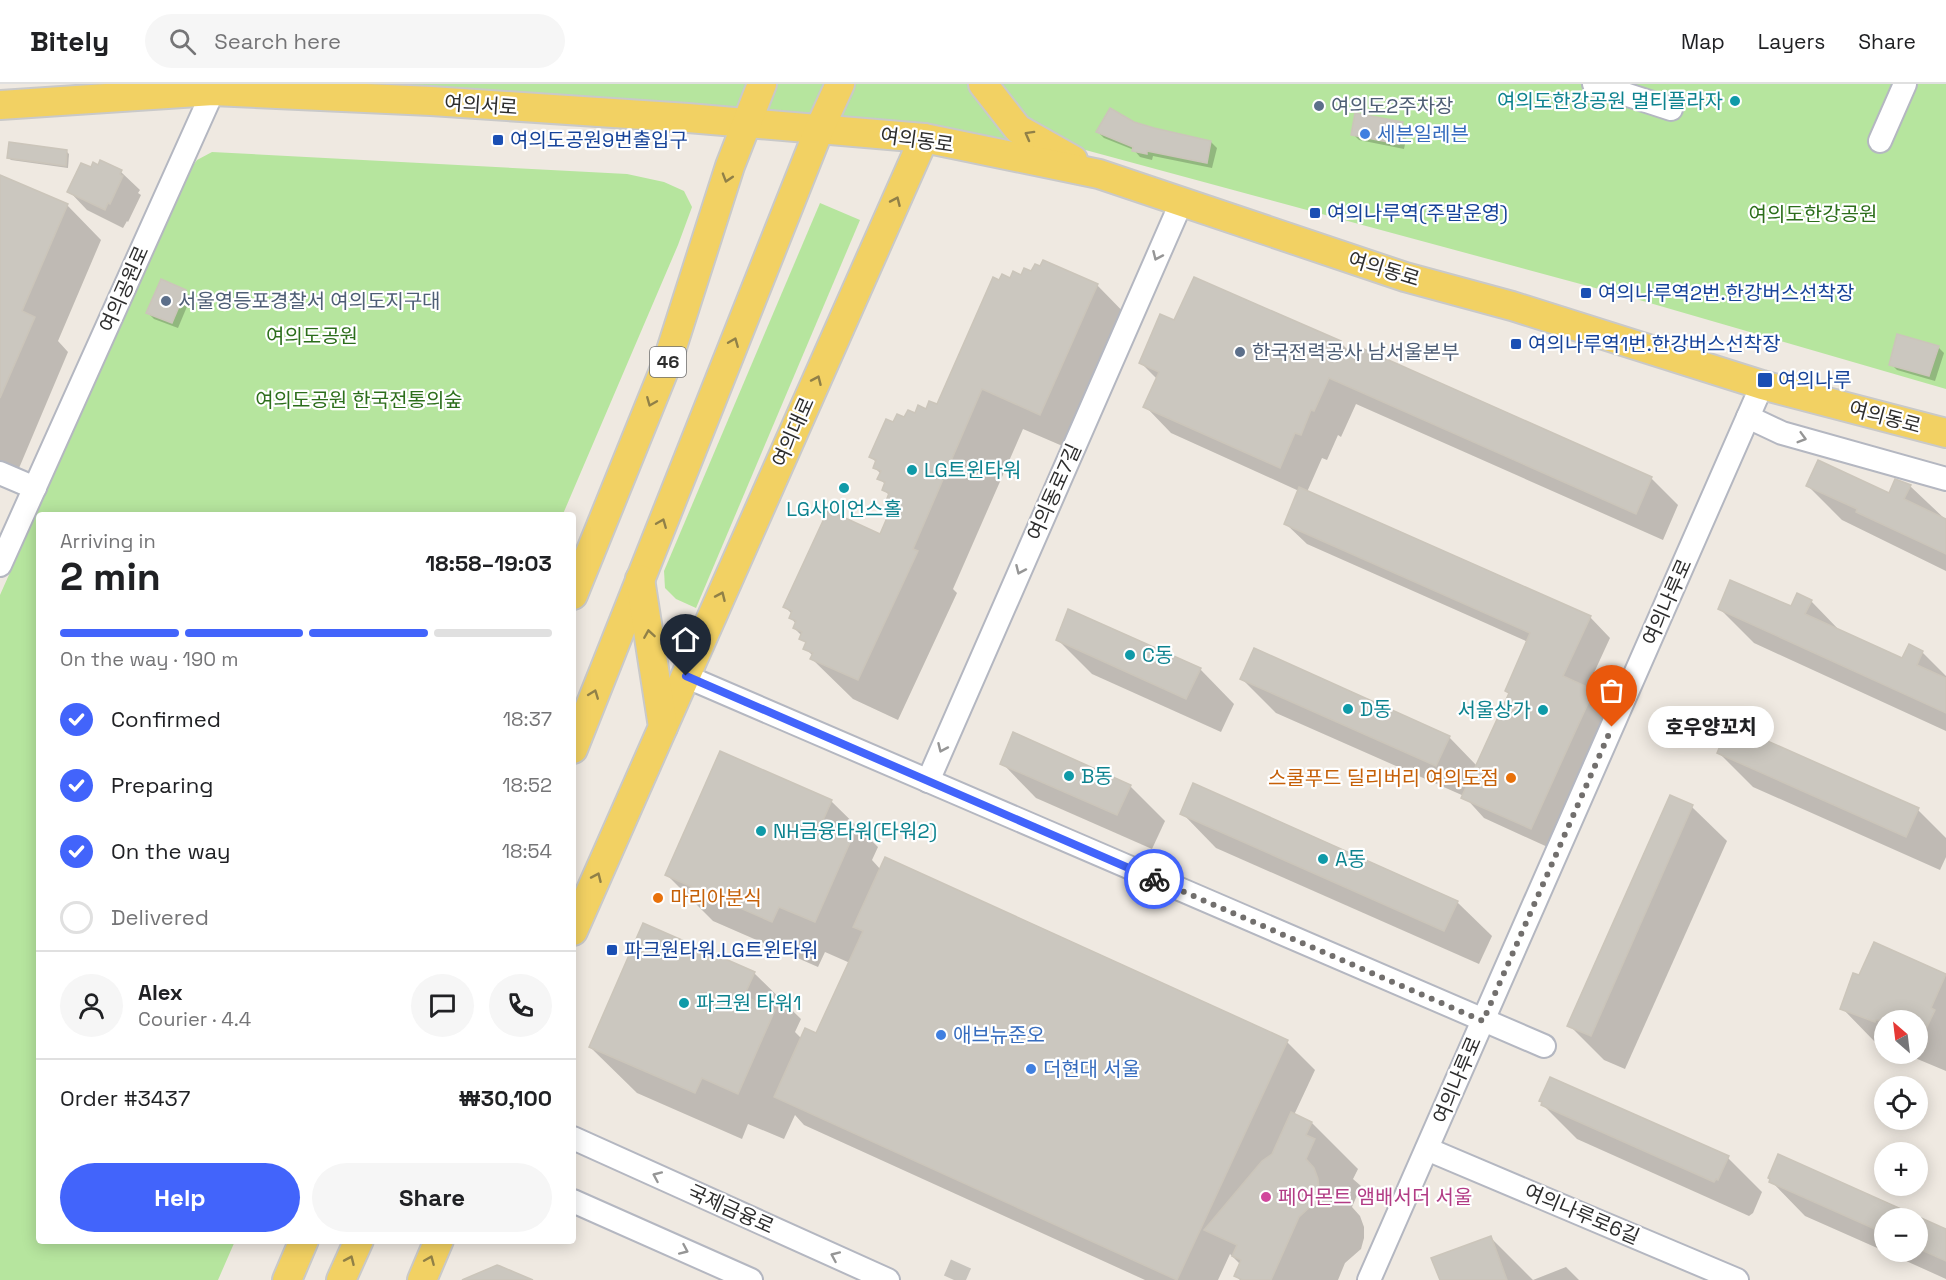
<!DOCTYPE html>
<meta charset="utf-8">
<style>
body{margin:0;font-family:"Space Grotesk","Noto Sans KR",sans-serif;background:#f6f6f6;color:#202124;height:100vh;display:flex;flex-direction:column;font-size:22px;white-space:nowrap}
*{box-sizing:border-box;margin:0}
p{font-size:20px;color:#757577}
.icon{flex:none;width:33px;height:33px;fill:none;stroke:currentColor;stroke-width:2;stroke-linecap:round;stroke-linejoin:round}
.map{position:relative;flex:1;overflow:hidden}
.side{position:absolute;left:36px;top:428px;width:540px;height:732px;display:flex;flex-direction:column;background:#fff;border-radius:6px;box-shadow:0 3px 15px #0003}
.side>*{flex:none}
.needle{width:39px;rotate:332deg}
.controls{position:absolute;left:1874px;top:926px;display:grid;gap:12px}
.controls a{display:grid;place-items:center;width:54px;height:54px;border-radius:50%;background:#fff;box-shadow:0 3px 15px #0003;font-size:30px}
.pin{position:absolute;display:grid;place-items:center;width:51px;height:51px;color:#fff;margin:-62px -26px;border-radius:50% 50% 50% 0;rotate:-45deg;box-shadow:0 0 6px #0007}
.pin .icon{rotate:45deg}
.courier{position:absolute;display:grid;place-items:center;width:60px;height:60px;margin:-30px;border:4px solid #4264fb;border-radius:50%;background:#fff;color:#222;box-shadow:0 2px 8px #0007}
.bubble{position:absolute;height:42px;border-radius:21px;background:#fff;box-shadow:0 3px 15px #0003;font-size:20px;font-weight:800;line-height:42px;text-align:center}
.headline em{font-style:normal;font-weight:800}
.headline div{display:flex;flex-direction:column-reverse}
.headline{display:flex;align-items:center;justify-content:space-between;height:102px;padding:0 24px}
h1{font-size:39px;font-weight:800;line-height:45px}
.bar{display:grid;grid-template-columns:repeat(4,1fr);gap:9px 6px;align-content:center;height:72px;padding:0 24px}
.bar i{height:8px;border-radius:4px;background:#e0e0e0}
.bar .selected{background:#4264fb}
.bar p{grid-column:span 4}
.line{display:flex;align-items:center;gap:15px;padding:0 24px;border-top:2px solid #e0e0e0}
.line div{flex:1}
.round{display:grid;place-items:center;flex:none;width:63px;height:63px;border-radius:32px;background:#f6f6f6}
ol{padding:0 24px;list-style:none}
li{display:flex;align-items:center;gap:18px;height:66px}
li p{margin-inline-start:auto}
li .icon{padding:6px;border-radius:50%;background:#4264fb;color:#fff;stroke-width:4}
li:last-child{color:#757577}
li i{width:33px;height:33px;border:3px solid #e0e0e0;border-radius:50%}
.primary-button{display:flex;gap:12px;margin-top:auto;padding:12px 24px}
.primary-button a{flex:1;height:69px;border-radius:36px;background:#4264fb;color:#fff;font-size:24px;font-weight:800;line-height:69px;text-align:center}
.primary-button a+a{background:#f6f6f6;color:#202124}
header{display:flex;align-items:center;gap:36px;box-sizing:border-box;height:84px;padding:0 30px;background:#fff;border-bottom:2px solid #e0e0e0}
header strong{font-size:28px}
nav{display:flex;gap:33px;margin-inline-start:auto;font-size:21px}
.search{width:420px;height:54px;background:#f6f6f6;display:flex;align-items:center;gap:15px;box-sizing:border-box;padding:0 21px;border-radius:33px;color:#757577;font-size:22px}
.map>svg:first-child{display:block}
.green{fill:#b6e59e}
.shadow{fill:#0003}
.building{fill:#cbc7bf;stroke:#cbc5ba;stroke-width:1.5}
.lines{fill:none;stroke-linecap:round;stroke-linejoin:round}
.minor-tunnel{stroke:#c8c4bd;stroke-width:22;stroke-dasharray:22 11;stroke-linecap:butt}
.minor-casing{stroke:#b4b7c1;stroke-width:26}
.major-casing{stroke:#c9c9c9;stroke-width:32}
.minor{stroke:#fff;stroke-width:22}
.major{stroke:#f2d163;stroke-width:28}
.oneway{stroke:#908048}
.oneway2{stroke:#969696}
.done{stroke:#726f6d;stroke-width:6;stroke-dasharray:0 10.8}
.route{stroke:#4264fb;stroke-width:8}
.culture-dot{fill:#0f9aa8;stroke:#fff;stroke-width:2}
.service-dot{fill:#5c6f8a;stroke:#fff;stroke-width:2}
.shop-dot{fill:#3f7fe0;stroke:#fff;stroke-width:2}
.transit-dot{fill:#1a4fb4;stroke:#fff;stroke-width:2}
.food-dot{fill:#e8710a;stroke:#fff;stroke-width:2}
.hotel-dot{fill:#d1479c;stroke:#fff;stroke-width:2}
.labels{text-anchor:middle;stroke-width:4.5;stroke-linejoin:round;paint-order:stroke}
.shield{fill:#fff;stroke:#6d6d6d;stroke-width:1.5}
.shield-label{font-size:18px;font-weight:bold;fill:#2e2e2e}
.culture-label{font-size:20px;fill:#0d838f;stroke:#fff;text-anchor:start}
.street-label{font-size:20px;fill:#2e2e2e;stroke:#fff}
.service-label{font-size:20px;fill:#4e5e75;stroke:#fff;text-anchor:start}
.shop-label{font-size:20px;fill:#366cbe;stroke:#fff;text-anchor:start}
.transit-label{font-size:20px;fill:#164399;stroke:#fff;text-anchor:start}
.park-label{font-size:20px;fill:#2c6e1b;stroke:#fff}
.food-label{font-size:20px;fill:#c56008;stroke:#fff;text-anchor:end}
.hotel-label{font-size:20px;fill:#b23c85;stroke:#fff;text-anchor:start}
</style>
<header>
<strong>Bitely</strong>
<div class="search"><svg class="icon" aria-label="search" viewBox="0 0 24 24"><circle cx="10" cy="10" r="6"/><path d="M15 15l6 6"/></svg>Search here</div>
<nav><a>Map</a><a>Layers</a><a>Share</a></nav>
</header>
<div class="map">
<svg width="1946" height="1196" viewBox="0 0 1946 1196">
<rect width="100%" height="100%" fill="#efe9e1"/>
<!-- green -->
<g class="green">
<path d="M353 0H1946V305L1636 215 1067 61Z"/>
<path d="M212 68 627 90 664 98 684 107 692 123 678 161 563 430H39V1156L235 1157 218 1196H0V511L188 88 197 76Z"/>
<path d="M820 119 860 136 696 524 676 515 665 504 664 487Z"/>
</g>
<!-- shadow -->
<g class="shadow">
<path d="M1402 40 1408 46 1404 65 1359 56 1353 50Z"/>
<path d="M1098 48 1211 58 1217 64 1212 84 1153 72 1152 76 1140 73 1134 66 1104 54Z"/>
<path d="M66 67 69 70 68 84 11 76 9 74Z"/>
<path d="M92 85 121 88 140 106 138 109 141 111 128 138 127 137 123 144 87 126 69 107Z"/>
<path d="M0 93 67 121 101 156 58 257 68 268 14 396 0 391Z"/>
<path d="M1022 193 1097 201 1137 242 1081 370 1023 345 953 505 957 509 898 636 853 615 812 575 813 572 805 564 807 560 801 554 802 552 794 544 796 540 791 534 792 530 785 523 881 452 894 423 888 416 890 412 884 406 886 401 879 394 881 390 875 384 877 379 871 373 894 340 937 322 1000 198Z"/>
<path d="M185 207 191 213 178 244 154 235 148 229Z"/>
<path d="M1175 238 1340 258 1352 270 1651 394 1678 421 1663 456 1356 320 1341 353 1338 351 1327 376 1322 374 1307 408 1590 533 1610 554 1587 604 1593 607 1614 627 1552 765 1484 734 1464 712 1276 629 1242 595 1449 653 1477 682 1510 610 1528 558 1307 460 1286 440 1299 407 1171 349 1145 322 1157 295 1141 279Z"/>
<path d="M1938 263 1944 269 1935 297 1897 286 1891 280Z"/>
<path d="M1808 402 1889 411 1910 402 1946 436V487L1842 436Z"/>
<path d="M1811 517 1842 549 1903 576 1922 568 1946 592V647L1754 559 1719 524H1791Z"/>
<path d="M1057 555 1200 585 1234 620 1221 648 1092 590Z"/>
<path d="M1718 668 1918 726 1946 754V773L1940 786 1753 703Z"/>
<path d="M1002 679 1130 702 1165 737 1152 765 1036 714Z"/>
<path d="M1671 713 1692 723 1727 757 1625 985 1604 976 1569 941Z"/>
<path d="M831 717 878 763 872 776 881 786 1287 958 1315 986 1294 1031 1312 1039 1358 1085 1353 1095 1361 1102 1352 1123 1360 1132 1364 1143V1154L1361 1165 1345 1179 1338 1196H1240L1236 1192 1240 1180 1230 1170 1218 1196H1145L804 1041 795 1031 784 1055 748 1040 742 1055 637 1009 590 963 754 889 801 935 795 948 802 955 816 951 850 879 825 868 818 883 713 837 667 791Z"/>
<path d="M1182 729 1457 818 1492 852 1479 880 1216 764Z"/>
<path d="M1874 860 1946 892V987L1903 969H1917V936H1884V962L1876 959 1842 924 1860 893Z"/>
<path d="M1542 1020 1728 1074 1762 1108 1753 1129 1749 1132 1577 1055Z"/>
<path d="M1779 1072 1946 1146V1195L1884 1167H1917V1134H1884V1167L1805 1132 1771 1097Z"/>
<path d="M1490 1153 1533 1196 1566 1183 1579 1196H1441Z"/>
</g>
<!-- building -->
<g class="building">
<path d="M1110 24 1134 38 1154 44 1211 57 1207 79 1147 67V70L1132 67 1133 63 1096 48Z"/>
<path d="M1355 29 1403 38 1399 60 1351 51Z"/>
<path d="M9 58 67 66 66 82 7 74Z"/>
<path d="M100 76 122 86 120 90 123 92 110 120 108 119 105 126 67 108 81 79 91 83 93 78 98 81Z"/>
<path d="M0 91 68 120 22 227 35 233 0 314Z"/>
<path d="M1043 176 1098 200 1040 331 982 305 913 465 918 467 858 596 810 575 813 569 803 565 806 558 799 555 802 548 793 544 796 537 789 534 792 527 783 523 828 426 880 450 893 420 886 417 889 409 882 406 885 398 877 395 881 387 873 384 876 376 869 373 886 335 893 338 897 330 904 333 908 326 915 329 918 321 926 325 929 317 937 320 993 193 999 196 1002 190 1010 194 1013 187 1021 191 1024 184 1031 187 1035 180 1040 182Z"/>
<path d="M1194 193 1341 257 1334 274 1364 265 1652 393 1636 430 1329 294 1314 327 1311 326 1301 351 1295 349 1280 384 1143 323 1159 288 1139 279 1160 230 1174 236Z"/>
<path d="M161 195 186 206 172 239 146 229Z"/>
<path d="M1897 250 1939 262 1929 292 1889 281Z"/>
<path d="M1818 376 1889 409 1895 395 1911 401 1904 415 1946 435V470L1856 428 1857 425 1806 402Z"/>
<path d="M1299 403 1591 532 1563 592 1594 606 1531 745 1461 714 1509 609 1505 607 1530 549 1284 440Z"/>
<path d="M1730 496 1791 522 1797 509 1812 516 1805 530 1902 574 1909 560 1923 567 1917 581 1946 594V629L1718 525Z"/>
<path d="M1068 525 1201 584 1186 615 1056 556Z"/>
<path d="M1254 564 1450 652 1436 682 1240 595Z"/>
<path d="M1729 640 1919 724 1906 753 1717 669Z"/>
<path d="M1013 648 1131 701 1117 731 1000 680Z"/>
<path d="M720 667 832 716 821 741 852 754 815 838 779 823 772 838 665 791Z"/>
<path d="M1193 699 1458 817 1444 847 1180 730Z"/>
<path d="M1670 711 1693 721 1591 952 1567 942Z"/>
<path d="M885 773 1288 956 1177 1196 774 1013 805 944 816 949 863 847 853 843Z"/>
<path d="M643 839 755 888 744 912 775 926 738 1010 702 994 695 1009 589 963Z"/>
<path d="M1874 858 1946 890 1931 924 1935 926 1917 964V936H1876L1875 938 1840 925 1853 889 1859 891Z"/>
<path d="M1550 993 1729 1072 1718 1096 1716 1095 1714 1098 1541 1021 1542 1018 1539 1017Z"/>
<path d="M1291 1028 1312 1038 1306 1051 1315 1055 1306 1075 1314 1084 1318 1095 1319 1107 1315 1118 1299 1133 1271 1196H1243L1234 1192 1241 1176 1232 1172 1237 1161 1204 1146 1262 1077 1272 1070Z"/>
<path d="M1778 1070 1946 1145V1177L1917 1164V1134H1884V1149L1769 1098 1770 1095 1768 1094Z"/>
<path d="M1491 1152 1507 1196H1440L1431 1174Z"/>
<path d="M497 1181 500 1182 533 1196H462Z"/>
</g>
<g class="lines">
<!-- minor-tunnel -->
<path class="minor-tunnel" d="M954 1196 961 1180"/>
<!-- minor casing -->
<g class="minor-casing">
<g id="minor">
<path d="M1594 0 1671 25"/>
<path d="M1880 57 1905 0"/>
<path d="M1748 333 1782 349 1946 395"/>
<path d="M0 389 35 404"/>
<path d="M0 481 213 7"/>
<path d="M685 592 1544 962"/>
<path d="M928 697 1181 119"/>
<path d="M573 1054 888 1196"/>
<path d="M1427 1065 1737 1196"/>
<path d="M573 1117 751 1196"/>
<path d="M1369 1196 1762 301"/>
</g>
</g>
<!-- major casing -->
<g class="major-casing">
<g id="major">
<path d="M983 0 1018 45 1073 76"/>
<path d="M0 21 213 7 431 17 688 34 924 54 1099 90 1405 193 1512 222 1762 301 1946 349"/>
<path d="M573 511 667 279 730 82 762 0"/>
<path d="M663 643 924 54"/>
<path d="M573 665 819 46 840 0"/>
<path d="M573 847 663 643 640 495"/>
<path d="M287 1196 304 1156"/>
<path d="M341 1196 359 1156"/>
<path d="M422 1196 439 1156"/>
</g>
</g>
<!-- minor -->
<use href="#minor" class="minor"/>
<!-- major -->
<use href="#major" class="major"/>
</g>
<!-- one-way arrows -->
<defs><path id="oneway-chevron" d="M-2-3.5L2.5 0L-2 3.5" fill="none" stroke-width="1.6" stroke-linecap="round" stroke-linejoin="round" transform="scale(1.5)"/></defs>
<g class="oneway">
<use href="#oneway-chevron" transform="translate(1029 51) rotate(-151)"/>
<use href="#oneway-chevron" transform="translate(727 94) rotate(107)"/>
<use href="#oneway-chevron" transform="translate(896 117) rotate(-66)"/>
<use href="#oneway-chevron" transform="translate(734 258) rotate(-68)"/>
<use href="#oneway-chevron" transform="translate(817 296) rotate(-66)"/>
<use href="#oneway-chevron" transform="translate(651 318) rotate(112)"/>
<use href="#oneway-chevron" transform="translate(662 439) rotate(-68)"/>
<use href="#oneway-chevron" transform="translate(721 512) rotate(-66)"/>
<use href="#oneway-chevron" transform="translate(649 550) rotate(-99)"/>
<use href="#oneway-chevron" transform="translate(594 610) rotate(-69)"/>
<use href="#oneway-chevron" transform="translate(597 793) rotate(-66)"/>
<use href="#oneway-chevron" transform="translate(350 1176) rotate(-66)"/>
<use href="#oneway-chevron" transform="translate(430 1176) rotate(-67)"/>
</g>
<g class="oneway2">
<use href="#oneway-chevron" transform="translate(1157 172) rotate(114)"/>
<use href="#oneway-chevron" transform="translate(1802 354) rotate(16)"/>
<use href="#oneway-chevron" transform="translate(1020 486) rotate(114)"/>
<use href="#oneway-chevron" transform="translate(942 664) rotate(114)"/>
<use href="#oneway-chevron" transform="translate(657 1092) rotate(-156)"/>
<use href="#oneway-chevron" transform="translate(684 1166) rotate(24)"/>
<use href="#oneway-chevron" transform="translate(835 1172) rotate(-156)"/>
</g>
<g class="lines">
<!-- done -->
<path class="done" d="M1154 795 1483 937 1612 643"/>
<!-- route -->
<path class="route" d="M686 592 1154 795"/>
</g>
<!-- markers -->
<g class="culture-dot">
<circle cx="1735" cy="17" r="6"/>
<circle cx="912" cy="386" r="6"/>
<circle cx="844" cy="404" r="6"/>
<circle cx="1130" cy="571" r="6"/>
<circle cx="1348" cy="625" r="6"/>
<circle cx="1543" cy="626" r="6"/>
<circle cx="1069" cy="692" r="6"/>
<circle cx="761" cy="747" r="6"/>
<circle cx="1323" cy="775" r="6"/>
<circle cx="684" cy="919" r="6"/>
</g>
<g class="service-dot">
<circle cx="1319" cy="22" r="6"/>
<circle cx="166" cy="217" r="6"/>
<circle cx="1240" cy="268" r="6"/>
</g>
<g class="shop-dot">
<circle cx="1365" cy="50" r="6"/>
<circle cx="941" cy="951" r="6"/>
<circle cx="1031" cy="985" r="6"/>
</g>
<g class="transit-dot">
<rect x="492" y="50" width="12" height="12" rx="3"/>
<rect x="1309" y="123" width="12" height="12" rx="3"/>
<rect x="1580" y="203" width="12" height="12" rx="3"/>
<rect x="1510" y="254" width="12" height="12" rx="3"/>
<rect x="1757" y="288" width="16" height="16" rx="3"/>
<rect x="606" y="860" width="12" height="12" rx="3"/>
</g>
<g class="food-dot">
<circle cx="1511" cy="694" r="6"/>
<circle cx="658" cy="814" r="6"/>
</g>
<circle class="hotel-dot" cx="1266" cy="1113" r="6"/>
<g class="labels">
<!-- shield labels -->
<rect class="shield" x="650" y="263" width="36" height="30" rx="4.5"/>
<g class="shield-label">
<text x="668" y="284">46</text>
</g>
<!-- culture labels -->
<g class="culture-label">
<text x="1723" y="24" text-anchor="end">여의도한강공원 멀티플라자</text>
<text x="924" y="393">LG트윈타워</text>
<text x="844" y="432" text-anchor="middle">LG사이언스홀</text>
<text x="1142" y="578">C동</text>
<text x="1360" y="632">D동</text>
<text x="1531" y="633" text-anchor="end">서울상가</text>
<text x="1081" y="699">B동</text>
<text x="773" y="754">NH금융타워(타워2)</text>
<text x="1335" y="782">A동</text>
<text x="696" y="926">파크원 타워1</text>
</g>
<!-- street labels -->
<g class="street-label">
<text transform="translate(481 21) rotate(4)" y="7">여의서로</text>
<text transform="translate(917 56) rotate(8)" y="7">여의동로</text>
<text transform="translate(1384 185) rotate(17)" y="7">여의동로</text>
<text transform="translate(124 205) rotate(-66)" y="7">여의공원로</text>
<text transform="translate(1885 333) rotate(15)" y="7">여의동로</text>
<text transform="translate(793 348) rotate(-66)" y="7">여의대로</text>
<text transform="translate(1054 408) rotate(-66)" y="7">여의동로7길</text>
<text transform="translate(1667 518) rotate(-66)" y="7">여의나루로</text>
<text transform="translate(1457 996) rotate(-67)" y="7">여의나루로</text>
<text transform="translate(731 1125) rotate(24)" y="7">국제금융로</text>
<text transform="translate(1582 1130) rotate(23)" y="7">여의나루로6길</text>
</g>
<!-- service labels -->
<g class="service-label">
<text x="1331" y="29">여의도2주차장</text>
<text x="178" y="224">서울영등포경찰서 여의도지구대</text>
<text x="1252" y="275">한국전력공사 남서울본부</text>
</g>
<!-- shop labels -->
<g class="shop-label">
<text x="1377" y="57">세븐일레븐</text>
<text x="953" y="958">애브뉴준오</text>
<text x="1043" y="992">더현대 서울</text>
</g>
<!-- transit labels -->
<g class="transit-label">
<text x="510" y="63">여의도공원9번출입구</text>
<text x="1327" y="136">여의나루역(주말운영)</text>
<text x="1598" y="216">여의나루역2번.한강버스선착장</text>
<text x="1528" y="267">여의나루역1번.한강버스선착장</text>
<text x="1778" y="303">여의나루</text>
<text x="624" y="873">파크원타워.LG트윈타워</text>
</g>
<!-- park labels -->
<g class="park-label">
<text x="1813" y="137">여의도한강공원</text>
<text x="312" y="259">여의도공원</text>
<text x="359" y="323">여의도공원 한국전통의숲</text>
</g>
<!-- food labels -->
<g class="food-label">
<text x="1499" y="701">스쿨푸드 딜리버리 여의도점</text>
<text x="670" y="821" text-anchor="start">마리아분식</text>
</g>
<!-- hotel labels -->
<g class="hotel-label">
<text x="1278" y="1120">페어몬트 앰배서더 서울</text>
</g>
</g>
</svg>
<div class="controls">
<a><svg class="needle" viewBox="-14 -14 28 28"><path d="M0-13l5 13h-10z" fill="#e53935"/><path d="M0 13l5-13h-10z" fill="#757577"/></svg></a>
<a><svg class="icon" aria-label="locate" viewBox="0 0 24 24"><circle cx="12" cy="12" r="6"/><path d="M12 2v4M12 18v4M2 12h4M18 12h4"/></svg></a>
<a>+</a>
<a>−</a>
</div>
<div class="pin" style="left:1612px;top:643px;background:#ea580c"><svg class="icon" aria-label="bag" viewBox="0 0 24 24"><path d="M5 8h14l-1 12H6zM9 8a3 3 0 0 1 6 0"/></svg></div>
<div class="pin" style="left:686px;top:592px;background:#1f2937"><svg class="icon" aria-label="home" viewBox="0 0 24 24"><path d="M3 11l9-7 9 7M6 9v11h12V9"/></svg></div>
<div class="courier" style="left:1154px;top:795px"><svg class="icon" aria-label="bike" viewBox="0 0 24 24"><circle cx="6" cy="16" r="4"/><circle cx="18" cy="16" r="4"/><path d="M6 16l4-8h5l3 8M10 8l3 8H6M13 5h3"/></svg></div>
<div class="bubble" style="left:1648px;top:622px;width:126px">호우양꼬치</div>
<section class="side">
<div class="headline"><div><h1>2 min</h1><p>Arriving in</p></div><em>18:58–19:03</em></div>
<div class="bar"><i class="selected"></i><i class="selected"></i><i class="selected"></i><i></i><p>On the way · 190 m</p></div>
<ol>
<li><svg class="icon" aria-label="check" viewBox="0 0 24 24"><path d="M5 12l5 5 9-10"/></svg>Confirmed<p>18:37</p></li>
<li><svg class="icon" aria-label="check" viewBox="0 0 24 24"><path d="M5 12l5 5 9-10"/></svg>Preparing<p>18:52</p></li>
<li><svg class="icon" aria-label="check" viewBox="0 0 24 24"><path d="M5 12l5 5 9-10"/></svg>On the way<p>18:54</p></li>
<li><i></i>Delivered</li>
</ol>
<div class="line" style="height:108px"><a class="round"><svg class="icon" aria-label="person" viewBox="0 0 24 24"><circle cx="12" cy="8" r="4"/><path d="M4 21q1-7 8-7t8 7"/></svg></a><div><b>Alex</b><p>Courier · 4.4</p></div><a class="round"><svg class="icon" aria-label="chat" viewBox="0 0 24 24"><path d="M4 5h16v11H9l-5 4z"/></svg></a><a class="round"><svg class="icon" aria-label="phone" viewBox="0 0 24 24"><path d="M5 4h4l2 5-3 2q2 4 5 5l2-3 5 2v4C11 20 4 13 5 4z"/></svg></a></div>
<div class="line" style="height:78px"><div>Order #3437</div><b>₩30,100</b></div>
<div class="primary-button"><a>Help</a><a>Share</a></div>
</section>
</div>
